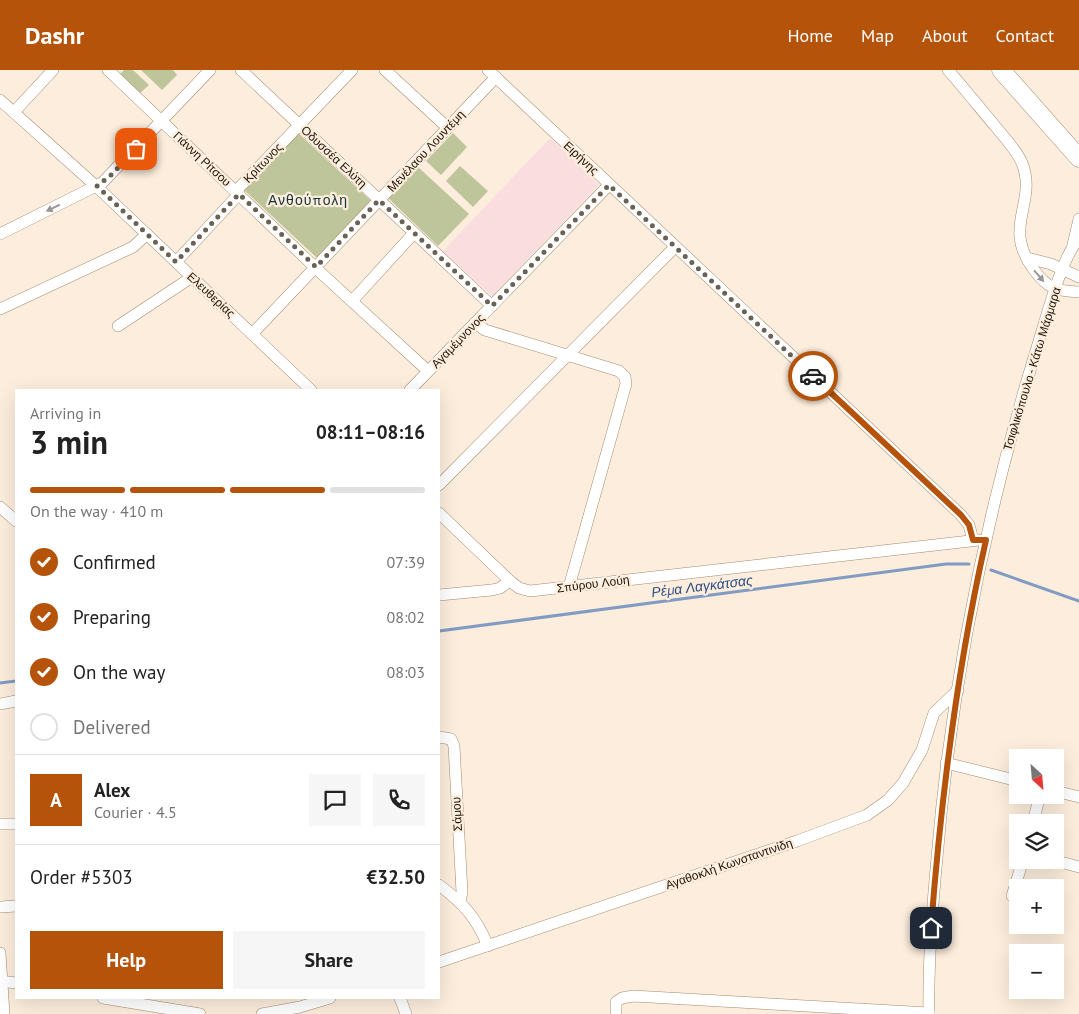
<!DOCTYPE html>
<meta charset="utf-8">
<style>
body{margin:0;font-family:"PT Sans",sans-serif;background:#f6f6f6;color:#222;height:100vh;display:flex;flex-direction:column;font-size:19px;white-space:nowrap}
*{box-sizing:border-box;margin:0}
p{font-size:16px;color:#767676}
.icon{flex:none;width:28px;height:28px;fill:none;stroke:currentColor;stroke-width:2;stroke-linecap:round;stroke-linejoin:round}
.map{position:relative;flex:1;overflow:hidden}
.side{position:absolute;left:15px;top:319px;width:425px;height:610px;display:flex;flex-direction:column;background:#fff;border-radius:0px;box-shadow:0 5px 20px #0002}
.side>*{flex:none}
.needle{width:32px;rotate:154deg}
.controls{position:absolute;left:1009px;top:679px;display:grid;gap:10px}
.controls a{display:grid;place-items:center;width:55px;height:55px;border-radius:0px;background:#fff;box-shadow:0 5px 20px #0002;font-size:25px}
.pin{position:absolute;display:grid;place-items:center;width:42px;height:42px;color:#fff;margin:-21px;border-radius:10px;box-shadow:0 2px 8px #0006}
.courier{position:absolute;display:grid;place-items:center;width:50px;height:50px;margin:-25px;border:4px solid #b45309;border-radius:50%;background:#fff;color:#222;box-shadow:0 1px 6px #0007}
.summary em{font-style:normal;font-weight:700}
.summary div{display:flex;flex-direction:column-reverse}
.summary{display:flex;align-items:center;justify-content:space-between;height:85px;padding:0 15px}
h1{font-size:32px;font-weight:700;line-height:38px}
.bar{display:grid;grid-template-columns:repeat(4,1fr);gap:8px 5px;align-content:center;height:60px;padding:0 15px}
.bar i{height:6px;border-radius:4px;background:#e0e0e0}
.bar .selected{background:#b45309}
.bar p{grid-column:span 4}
.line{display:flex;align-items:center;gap:12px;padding:0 15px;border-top:1px solid #e0e0e0}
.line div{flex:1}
.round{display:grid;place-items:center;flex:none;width:52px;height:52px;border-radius:0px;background:#f6f6f6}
ol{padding:0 15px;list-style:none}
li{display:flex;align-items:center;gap:15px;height:55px}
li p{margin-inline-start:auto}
li .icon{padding:5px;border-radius:50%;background:#b45309;color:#fff;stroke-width:4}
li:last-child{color:#767676}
li i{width:28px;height:28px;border:2px solid #e0e0e0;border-radius:50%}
.button{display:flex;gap:10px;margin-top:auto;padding:10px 15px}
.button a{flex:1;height:58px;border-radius:0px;background:#b45309;color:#fff;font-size:20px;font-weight:700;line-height:58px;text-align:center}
.button a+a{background:#f6f6f6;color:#222}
header{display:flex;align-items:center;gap:30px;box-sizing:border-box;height:70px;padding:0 25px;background:#b45309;color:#fff}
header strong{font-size:24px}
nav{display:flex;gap:28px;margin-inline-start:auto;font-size:18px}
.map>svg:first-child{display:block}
.education{fill:#fadedf}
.green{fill:#bfc59a}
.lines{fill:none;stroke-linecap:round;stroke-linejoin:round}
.stream{stroke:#819bc3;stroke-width:3}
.minor-casing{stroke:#a28b71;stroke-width:12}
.highway-casing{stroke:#a28b71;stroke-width:19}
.minor{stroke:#fff;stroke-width:11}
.highway{stroke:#fff;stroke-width:18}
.oneway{fill:#999691}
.done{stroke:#6b6154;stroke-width:5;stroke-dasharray:0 9}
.route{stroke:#b45309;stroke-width:6}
.labels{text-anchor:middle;stroke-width:4.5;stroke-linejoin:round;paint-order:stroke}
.street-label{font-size:12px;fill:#1d150a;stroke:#fceddc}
.neighbourhood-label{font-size:14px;letter-spacing:1px;fill:#113338;stroke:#fceddc}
.water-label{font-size:14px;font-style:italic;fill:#2d4e83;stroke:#fceddc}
</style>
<header>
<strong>Dashr</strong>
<nav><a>Home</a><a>Map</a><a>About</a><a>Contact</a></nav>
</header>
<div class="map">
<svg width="1079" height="944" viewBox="0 0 1079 944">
<rect width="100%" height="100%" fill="#fceddc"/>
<!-- education -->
<path class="education" d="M550 68 599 115 492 226 443 181Z"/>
<!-- green -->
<g class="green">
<path d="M124 0H133L149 15 139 24 119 5Z"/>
<path d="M141 0H173L177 5 162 20Z"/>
<path d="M297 62 371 131 317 188 243 119Z"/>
<path d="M453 63 467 77 441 105 426 91Z"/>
<path d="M460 96 488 121 473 137 446 111Z"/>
<path d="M418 97 469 144 438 176 388 128Z"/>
</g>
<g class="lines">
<!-- stream -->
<g class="stream">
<path d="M991 500 1079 531"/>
<path d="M439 561 946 494H969"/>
<path d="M0 613 16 611"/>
</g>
<!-- minor casing -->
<g class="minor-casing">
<g id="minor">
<path d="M108 0 321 203 428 301"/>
<path d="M241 0 492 236"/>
<path d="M385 0 448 58"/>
<path d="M488 0 961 445 969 455 973 470"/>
<path d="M948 0C964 18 979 37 995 56 1004 67 1016 79 1022 93 1038 133 1001 156 1034 200 1047 218 1056 221 1079 222"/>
<path d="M0 30 97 117 311 320"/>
<path d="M14 42 53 0"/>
<path d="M236 121 352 0"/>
<path d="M0 164 102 113 210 0"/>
<path d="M1073 175 1079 149"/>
<path d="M1027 188 1051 194 1079 207"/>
<path d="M176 192 239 124"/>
<path d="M352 231 414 163"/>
<path d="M0 239 133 177 147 164"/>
<path d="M475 253 485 260 619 301 625 307 626 314 569 517"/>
<path d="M118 256 192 207"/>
<path d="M252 264 496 7"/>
<path d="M410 320 609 115"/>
<path d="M439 415 675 177"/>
<path d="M0 437 16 451"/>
<path d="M439 443 510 511 519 518 530 521 979 470"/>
<path d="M439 525 492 520 500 518 510 511"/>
<path d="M0 634 16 631"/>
<path d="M439 667 451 669 454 676 462 822 460 831"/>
<path d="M946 693 1018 711"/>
<path d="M1055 721 1079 727"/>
<path d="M1033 752 1040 725"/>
<path d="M0 754H16"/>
<path d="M1053 790 1079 797"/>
<path d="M439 815C464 834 476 847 488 876"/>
<path d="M1012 826 1023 790"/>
<path d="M0 837 16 836"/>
<path d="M0 883 4 944"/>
<path d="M439 892 797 771 867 745 888 730 903 713 922 680 934 643 958 620"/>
<path d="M0 911 16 913"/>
<path d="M103 928 200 944"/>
<path d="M400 928 406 944"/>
<path d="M262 944 300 937 330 928"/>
<path d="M616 944V932L622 928 633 926 929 943"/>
<path d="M929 944C928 892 932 840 937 788 951 617 985 448 1035 284 1045 254 1060 190 1079 168"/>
</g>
</g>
<!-- highway casing -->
<g class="highway-casing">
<path id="highway" d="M1001 0 1079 88"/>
</g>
<!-- minor -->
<use href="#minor" class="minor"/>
<!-- highway -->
<use href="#highway" class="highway"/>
</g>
<!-- one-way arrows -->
<defs><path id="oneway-solid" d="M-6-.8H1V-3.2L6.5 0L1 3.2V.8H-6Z" transform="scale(1.25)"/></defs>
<g class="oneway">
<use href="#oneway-solid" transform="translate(53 138) rotate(154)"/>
<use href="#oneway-solid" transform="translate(1039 206) rotate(49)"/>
</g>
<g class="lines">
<!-- done -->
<path class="done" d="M136 79 110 106 97 116 176 192 239 124 316 197 379 130 492 236 609 115 813 306"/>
<!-- route -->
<path class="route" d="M813 306 961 445 969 455 973 470H986C957 598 941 728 931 858"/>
</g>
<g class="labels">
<!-- street labels -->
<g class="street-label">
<text transform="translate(426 81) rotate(-47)" y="4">Μενέλαου Λουντέμη</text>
<text transform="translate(334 87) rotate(43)" y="4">Οδυσσέα Ελύτη</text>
<text transform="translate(581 88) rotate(43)" y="4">Ειρήνης</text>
<text transform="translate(202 89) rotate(43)" y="4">Γιάννη Ρίτσου</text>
<text transform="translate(263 93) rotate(-46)" y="4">Κρίτωνος</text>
<text transform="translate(211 225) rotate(43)" y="4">Ελευθερίας</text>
<text transform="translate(458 271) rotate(-46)" y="4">Αγαμέμνονoς</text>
<text transform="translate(1032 299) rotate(-73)" y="4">Τσιφλικόπουλο - Κάτω Μάρμαρα</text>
<text transform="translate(593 514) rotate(-7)" y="4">Σπύρου Λούη</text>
<text transform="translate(457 744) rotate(-93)" y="4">Σάμου</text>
<text transform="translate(729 794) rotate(-19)" y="4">Αγαθοκλή Κωνσταντινίδη</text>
</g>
<!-- neighbourhood labels -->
<g class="neighbourhood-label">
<text x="308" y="135">Ανθούπολη</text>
</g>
<!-- water labels -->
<g class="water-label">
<text transform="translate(702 516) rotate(-7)" y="5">Ρέμα Λαγκάτσας</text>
</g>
</g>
</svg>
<div class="controls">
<a><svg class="needle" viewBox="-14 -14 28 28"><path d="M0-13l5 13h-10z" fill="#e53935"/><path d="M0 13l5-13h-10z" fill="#767676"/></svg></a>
<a><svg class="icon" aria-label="layers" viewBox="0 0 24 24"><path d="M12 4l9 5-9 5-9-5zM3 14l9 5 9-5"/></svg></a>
<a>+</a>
<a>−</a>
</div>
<div class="pin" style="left:136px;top:79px;background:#ea580c"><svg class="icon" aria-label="bag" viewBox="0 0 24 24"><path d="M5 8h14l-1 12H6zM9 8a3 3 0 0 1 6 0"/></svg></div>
<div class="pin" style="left:931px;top:858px;background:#1f2937"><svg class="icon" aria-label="home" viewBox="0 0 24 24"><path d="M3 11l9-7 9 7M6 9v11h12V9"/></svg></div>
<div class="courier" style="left:813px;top:306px"><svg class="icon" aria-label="car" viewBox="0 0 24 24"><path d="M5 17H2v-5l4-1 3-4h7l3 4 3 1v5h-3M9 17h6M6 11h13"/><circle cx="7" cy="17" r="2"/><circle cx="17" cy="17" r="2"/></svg></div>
<section class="side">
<div class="summary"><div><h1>3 min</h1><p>Arriving in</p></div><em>08:11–08:16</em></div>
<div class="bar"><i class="selected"></i><i class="selected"></i><i class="selected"></i><i></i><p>On the way · 410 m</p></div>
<ol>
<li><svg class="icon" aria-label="check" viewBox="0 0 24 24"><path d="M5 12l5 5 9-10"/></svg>Confirmed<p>07:39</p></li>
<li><svg class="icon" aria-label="check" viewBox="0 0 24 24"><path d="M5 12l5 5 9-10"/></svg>Preparing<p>08:02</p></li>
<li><svg class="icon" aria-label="check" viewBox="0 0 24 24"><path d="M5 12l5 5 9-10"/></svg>On the way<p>08:03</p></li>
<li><i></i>Delivered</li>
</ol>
<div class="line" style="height:90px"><b class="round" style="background:#b45309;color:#fff">A</b><div><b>Alex</b><p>Courier · 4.5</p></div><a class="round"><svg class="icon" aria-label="chat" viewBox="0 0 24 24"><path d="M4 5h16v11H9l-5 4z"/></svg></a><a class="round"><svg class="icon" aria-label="phone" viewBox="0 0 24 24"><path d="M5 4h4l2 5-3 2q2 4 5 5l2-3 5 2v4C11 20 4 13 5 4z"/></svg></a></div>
<div class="line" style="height:65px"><div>Order #5303</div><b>€32.50</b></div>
<div class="button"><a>Help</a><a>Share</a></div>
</section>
</div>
